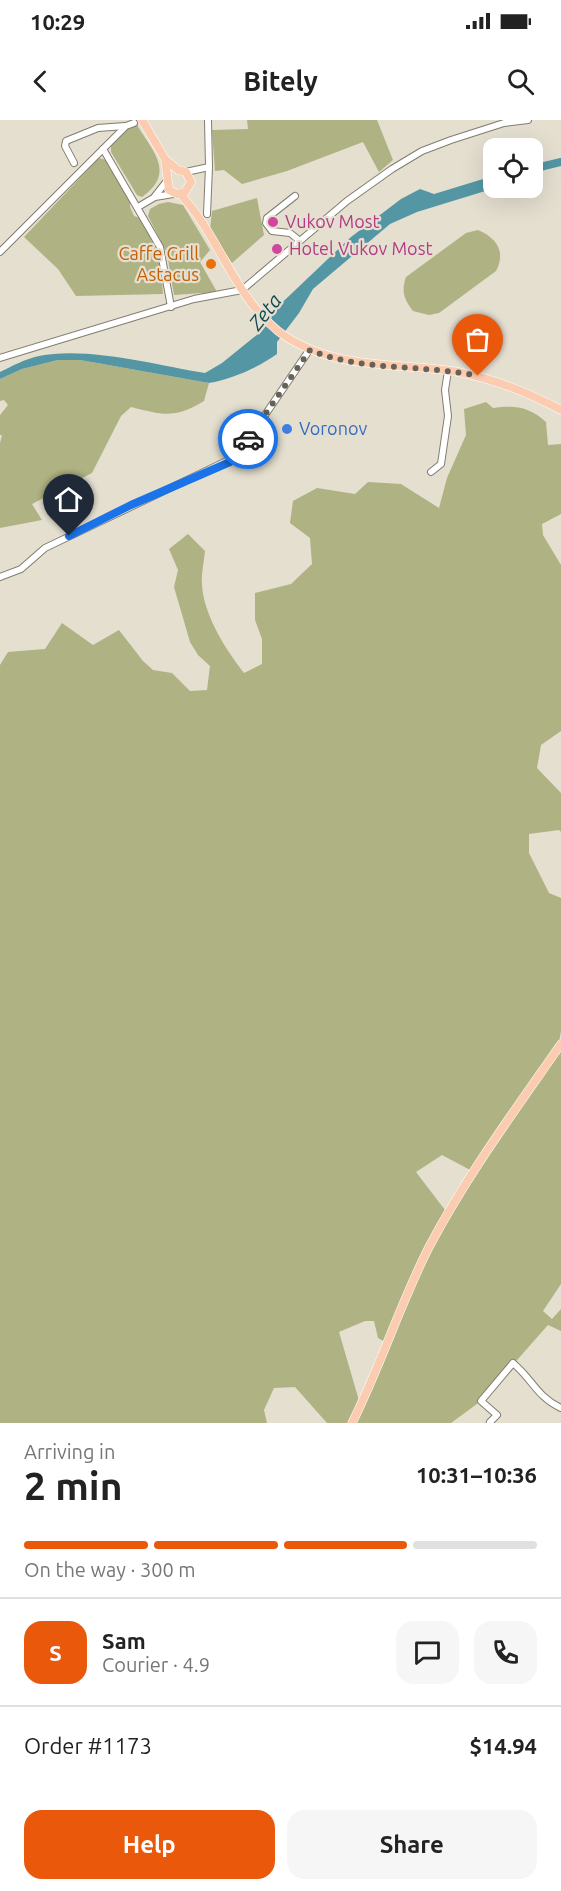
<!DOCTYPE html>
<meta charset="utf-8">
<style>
body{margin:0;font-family:Ubuntu,sans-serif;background:#f6f6f6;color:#222;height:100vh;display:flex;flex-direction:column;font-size:22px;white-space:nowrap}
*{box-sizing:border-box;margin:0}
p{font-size:20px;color:#767676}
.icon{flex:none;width:33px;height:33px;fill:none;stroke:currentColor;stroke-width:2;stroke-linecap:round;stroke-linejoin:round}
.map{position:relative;height:1303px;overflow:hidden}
.side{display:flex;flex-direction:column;background:#fff;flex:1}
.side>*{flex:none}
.fabs{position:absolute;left:483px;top:18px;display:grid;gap:12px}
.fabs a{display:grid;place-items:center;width:60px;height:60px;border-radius:12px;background:#fff;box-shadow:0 6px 24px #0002;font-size:30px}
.pin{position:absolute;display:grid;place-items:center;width:51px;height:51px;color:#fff;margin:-62px -26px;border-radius:50% 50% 50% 0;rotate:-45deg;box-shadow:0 0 6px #0007}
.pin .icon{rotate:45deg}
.courier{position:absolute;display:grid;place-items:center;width:60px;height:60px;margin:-30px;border:4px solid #1a73e8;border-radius:50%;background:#fff;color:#222;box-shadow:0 2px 8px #0007}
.head em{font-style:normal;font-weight:600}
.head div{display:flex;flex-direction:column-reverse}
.head{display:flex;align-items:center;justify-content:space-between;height:102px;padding:0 24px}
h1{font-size:39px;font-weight:600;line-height:45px}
.bar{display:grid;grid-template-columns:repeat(4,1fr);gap:9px 6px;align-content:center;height:72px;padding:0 24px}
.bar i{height:8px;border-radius:4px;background:#e0e0e0}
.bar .selected{background:#ea580c}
.bar p{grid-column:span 4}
.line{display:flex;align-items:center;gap:15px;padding:0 24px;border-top:2px solid #e0e0e0}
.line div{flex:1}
.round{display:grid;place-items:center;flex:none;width:63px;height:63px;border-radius:18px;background:#f6f6f6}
.button{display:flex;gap:12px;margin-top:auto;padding:12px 24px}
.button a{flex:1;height:69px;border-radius:18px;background:#ea580c;color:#fff;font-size:24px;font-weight:600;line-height:69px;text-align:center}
.button a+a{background:#f6f6f6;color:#222}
.status{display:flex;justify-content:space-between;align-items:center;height:42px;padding:0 30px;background:#fff;direction:ltr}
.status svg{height:16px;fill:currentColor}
header{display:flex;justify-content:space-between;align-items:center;height:78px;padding:0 24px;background:#fff;font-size:27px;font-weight:600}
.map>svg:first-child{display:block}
.green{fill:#afb282;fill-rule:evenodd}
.water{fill:#5596a4}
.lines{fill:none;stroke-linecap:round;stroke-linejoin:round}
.river{stroke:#5596a4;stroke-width:8}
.minor-casing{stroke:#827d6f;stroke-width:8}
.major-casing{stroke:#fff;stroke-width:9}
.minor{stroke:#fff;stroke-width:6}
.major{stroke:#fbccb0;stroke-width:8}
.done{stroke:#656258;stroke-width:6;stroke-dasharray:0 10.8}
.route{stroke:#1a73e8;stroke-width:8}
.hotel-dot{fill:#d1479c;stroke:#e5dfd0;stroke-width:2}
.food-dot{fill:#e8710a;stroke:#e5dfd0;stroke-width:2}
.shop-dot{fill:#3f7fe0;stroke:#e5dfd0;stroke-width:2}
.labels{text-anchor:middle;stroke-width:4.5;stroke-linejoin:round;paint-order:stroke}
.hotel-label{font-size:18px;fill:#b23c85;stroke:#e5dfd0;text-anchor:start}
.food-label{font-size:18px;fill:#c56008;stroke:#e5dfd0;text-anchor:end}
.shop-label{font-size:18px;fill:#366cbe;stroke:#e5dfd0;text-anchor:start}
.water-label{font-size:20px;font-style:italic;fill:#0e4953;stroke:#e5dfd0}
</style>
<div class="status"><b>10:29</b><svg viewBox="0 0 49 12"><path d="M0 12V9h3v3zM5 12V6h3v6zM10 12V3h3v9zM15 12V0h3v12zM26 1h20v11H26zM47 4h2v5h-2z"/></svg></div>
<header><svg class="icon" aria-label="back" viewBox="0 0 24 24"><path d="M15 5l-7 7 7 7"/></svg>Bitely<svg class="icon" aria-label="search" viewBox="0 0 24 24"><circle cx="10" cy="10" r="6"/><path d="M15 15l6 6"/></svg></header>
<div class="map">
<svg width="561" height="1303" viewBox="0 0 561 1303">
<rect width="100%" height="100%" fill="#e5dfd0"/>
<!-- green -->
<g class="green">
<path d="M247 0H377L393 40 379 52 363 22 287 51 242 64 224 50 215 51 212 10 248 9Z"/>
<path d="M137 5C153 32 176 53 142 77L137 75 111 32V24L127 6Z"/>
<path d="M99 38 106 40 130 80V87L134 96 140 98C157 129 161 139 163 174L76 176 58 149 24 117Z"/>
<path d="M257 78 264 115 232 143 210 110 212 91Z"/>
<path d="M168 82 183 85 210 130 200 142 217 172 174 175 167 133 148 96 150 89 159 84Z"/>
<path d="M478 110C497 118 506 132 496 151L439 193 429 195 413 191C404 180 401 171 406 157L466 113Z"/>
<path d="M58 240H80L209 263 204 281C174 299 163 295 131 287L121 296 92 353 32 384 42 400 0 408V323L2 315H0V295L8 285 4 280 0 281V259L22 249Z"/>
<path d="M486 282 493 288C516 285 529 287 546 302L548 325 561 324V394L542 404 543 415 561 445V611L541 625 537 648 561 673V712L559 710 529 714V733L549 773 561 778V911L558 927 561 924V1164L543 1191 552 1199 561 1189V1211L548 1205 481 1281 451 1303H327L295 1267 274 1268 264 1290 267 1303H0V545L8 532 45 529 62 503 93 525 119 510 143 541 153 550 172 553 190 571 207 570 210 546 198 535 190 522 174 467 178 450 169 429 188 414 205 431C204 442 201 454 202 464 203 494 226 530 244 553L262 544V519L255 500V473L291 464 312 444 310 418 290 403 293 381 317 368 355 374 368 362 401 364 439 388 447 358 466 315 464 289ZM442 1035 474 1052 448 1094 416 1052ZM365 1201H374L378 1218 387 1223 360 1284 339 1212Z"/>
</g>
<!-- water -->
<path class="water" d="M493 56 495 68 417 92 390 104 313 169 299 193 277 222V234C259 247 232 259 209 263L80 240H58L22 249 0 259V252C12 246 25 239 39 236 86 226 157 245 205 253L222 243 258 214 268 196 351 117 401 79 420 69 434 74Z"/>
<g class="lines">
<!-- river -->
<path class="river" d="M532 49 561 42"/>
<!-- minor casing -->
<g class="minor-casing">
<g id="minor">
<path d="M103 29 160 127 171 187"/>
<path d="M74 43 65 26 66 21 98 8 125 6"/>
<path d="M186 52 209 47 208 0"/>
<path d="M155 76 166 62"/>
<path d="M295 76 267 98 266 103 272 111 290 113 300 121"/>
<path d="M138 87 155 77 173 74"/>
<path d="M207 94 209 47"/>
<path d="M0 132 126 6 134 3"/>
<path d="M0 238 194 179 242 170 347 81 392 49 422 31 451 20 504 3 528 0"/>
<path d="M431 352 441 344 448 296 445 270 448 251"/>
<path d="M0 457 21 449 45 428 237 336 310 229"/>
<path d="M514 1244C532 1259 537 1277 561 1288"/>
<path d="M490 1302 497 1295 481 1281 513 1243"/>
</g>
</g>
<!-- major casing -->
<g class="major-casing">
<g id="major">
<path d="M142 0 165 39 178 50 186 52 191 62 185 72 177 74 169 70 165 39"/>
<path d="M180 74C219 115 233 175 278 211 330 251 398 242 458 252 495 259 529 273 561 290"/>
<path d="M352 1303C381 1245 400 1184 429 1127 467 1055 515 990 561 924"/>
</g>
</g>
<!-- minor -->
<use href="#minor" class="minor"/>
<!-- major -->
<use href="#major" class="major"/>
</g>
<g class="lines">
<!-- done -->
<path class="done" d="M248 319 310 230C362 252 424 244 478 256"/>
<!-- route -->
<path class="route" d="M69 416 131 385 230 342 237 336 248 319"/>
</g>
<!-- markers -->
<g class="hotel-dot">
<circle cx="273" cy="102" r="6"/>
<circle cx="277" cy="129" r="6"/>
</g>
<circle class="food-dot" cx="211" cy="144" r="6"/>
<circle class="shop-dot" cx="287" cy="309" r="6"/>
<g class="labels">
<!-- hotel labels -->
<g class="hotel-label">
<text x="285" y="108">Vukov Most</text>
<text x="289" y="135">Hotel Vukov Most</text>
</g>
<!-- food labels -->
<g class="food-label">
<text x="199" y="140">Caffe Grill<tspan x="199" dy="21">Astacus</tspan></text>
</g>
<!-- shop labels -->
<g class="shop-label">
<text x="299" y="315">Voronov</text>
</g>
<!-- water labels -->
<g class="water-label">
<text transform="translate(265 192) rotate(-52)" y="7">Zeta</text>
</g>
</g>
</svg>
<div class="fabs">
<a><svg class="icon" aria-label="locate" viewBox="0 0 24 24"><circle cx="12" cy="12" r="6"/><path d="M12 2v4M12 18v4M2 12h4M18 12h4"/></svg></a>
</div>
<div class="pin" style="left:478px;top:256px;background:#ea580c"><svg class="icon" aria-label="bag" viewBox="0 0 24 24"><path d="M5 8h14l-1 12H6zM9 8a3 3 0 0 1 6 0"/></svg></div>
<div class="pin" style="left:69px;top:416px;background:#1f2937"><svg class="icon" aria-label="home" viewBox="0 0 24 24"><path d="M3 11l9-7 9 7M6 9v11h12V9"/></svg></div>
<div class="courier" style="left:248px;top:319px"><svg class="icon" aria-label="car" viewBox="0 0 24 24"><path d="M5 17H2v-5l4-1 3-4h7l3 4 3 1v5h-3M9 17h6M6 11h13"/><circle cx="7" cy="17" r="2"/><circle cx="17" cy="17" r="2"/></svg></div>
</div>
<section class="side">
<div class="head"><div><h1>2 min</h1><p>Arriving in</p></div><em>10:31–10:36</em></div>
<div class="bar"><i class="selected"></i><i class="selected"></i><i class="selected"></i><i></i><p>On the way · 300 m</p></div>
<div class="line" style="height:108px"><b class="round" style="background:#ea580c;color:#fff">S</b><div><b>Sam</b><p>Courier · 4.9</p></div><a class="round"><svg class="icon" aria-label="chat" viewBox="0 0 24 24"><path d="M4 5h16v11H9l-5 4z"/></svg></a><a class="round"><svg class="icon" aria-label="phone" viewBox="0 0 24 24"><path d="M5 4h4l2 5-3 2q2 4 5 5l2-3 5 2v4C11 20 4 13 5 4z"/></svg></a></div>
<div class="line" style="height:78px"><div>Order #1173</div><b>$14.94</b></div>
<div class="button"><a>Help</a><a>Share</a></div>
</section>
